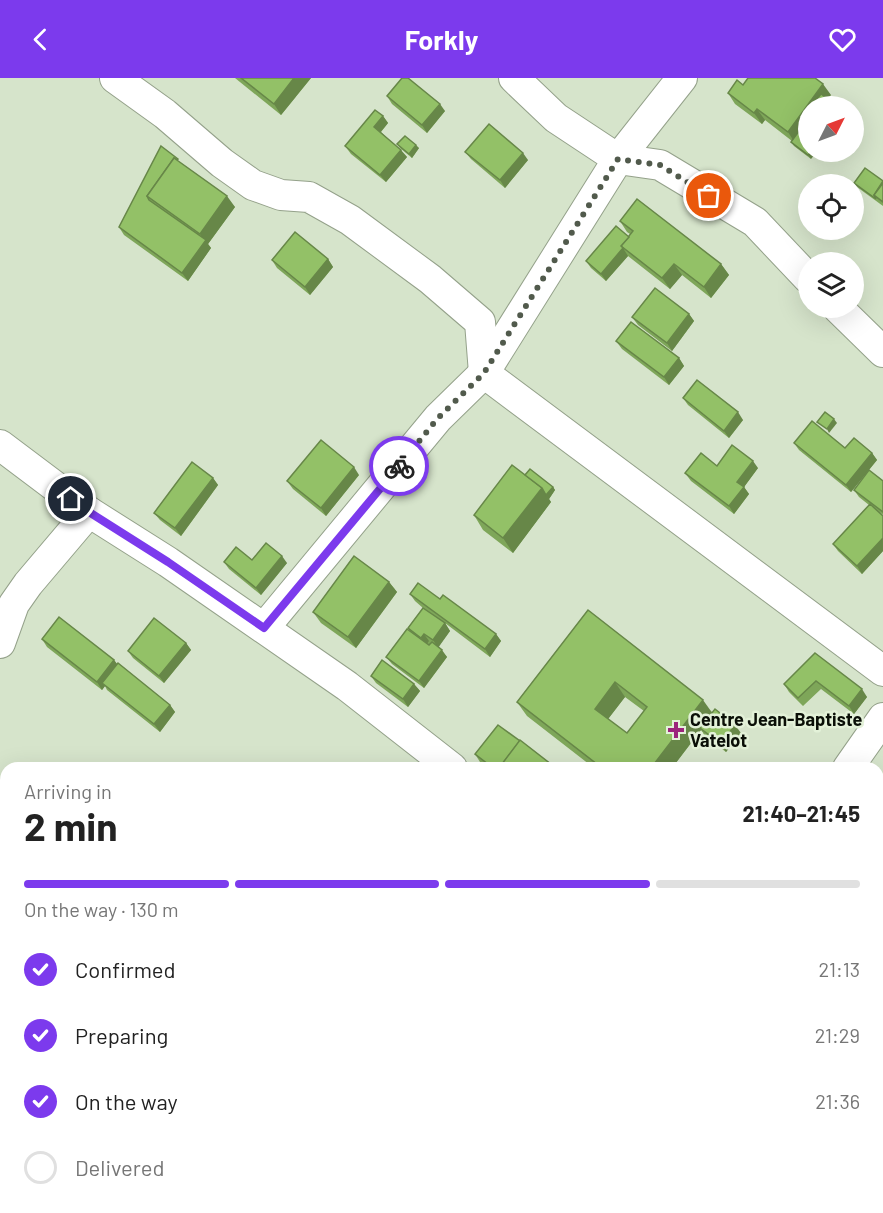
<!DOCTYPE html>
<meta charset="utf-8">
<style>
body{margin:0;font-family:Barlow,sans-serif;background:#f2f2f2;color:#222;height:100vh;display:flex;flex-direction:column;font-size:22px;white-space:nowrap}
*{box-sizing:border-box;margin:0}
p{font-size:20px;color:#767676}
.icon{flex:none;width:33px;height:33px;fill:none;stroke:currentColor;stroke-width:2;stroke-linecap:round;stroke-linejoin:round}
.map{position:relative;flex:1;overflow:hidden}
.details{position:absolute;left:0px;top:684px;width:884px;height:452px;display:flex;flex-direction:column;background:#fff;border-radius:18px 18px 0 0;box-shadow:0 6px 24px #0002}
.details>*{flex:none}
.needle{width:39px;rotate:48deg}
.tools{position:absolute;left:798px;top:18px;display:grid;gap:12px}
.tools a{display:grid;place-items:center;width:66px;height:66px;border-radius:50%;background:#fff;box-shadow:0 6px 24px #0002;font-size:30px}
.pin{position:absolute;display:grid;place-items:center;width:51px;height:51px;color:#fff;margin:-26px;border:3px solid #fff;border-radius:50%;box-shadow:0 2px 6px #0007}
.courier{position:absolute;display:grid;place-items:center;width:60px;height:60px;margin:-30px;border:4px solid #7c3aed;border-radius:50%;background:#fff;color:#222;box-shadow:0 2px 8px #0007}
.head em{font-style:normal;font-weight:700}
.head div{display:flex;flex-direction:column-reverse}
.head{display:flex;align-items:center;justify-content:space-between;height:102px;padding:0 24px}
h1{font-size:39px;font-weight:700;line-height:45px}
.bar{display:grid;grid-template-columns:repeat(4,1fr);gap:9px 6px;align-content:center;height:72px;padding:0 24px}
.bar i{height:8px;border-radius:4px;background:#e0e0e0}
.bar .current{background:#7c3aed}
.bar p{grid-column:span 4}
ol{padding:0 24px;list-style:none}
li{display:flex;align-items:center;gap:18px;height:66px}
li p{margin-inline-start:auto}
li .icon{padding:6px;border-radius:50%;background:#7c3aed;color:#fff;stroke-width:4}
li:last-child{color:#767676}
li i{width:33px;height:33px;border:3px solid #e0e0e0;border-radius:50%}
header{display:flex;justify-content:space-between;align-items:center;height:78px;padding:0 24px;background:#7c3aed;color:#fff;font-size:27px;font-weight:700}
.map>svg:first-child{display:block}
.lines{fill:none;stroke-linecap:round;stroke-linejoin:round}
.minor-casing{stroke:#94a18a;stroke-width:32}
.minor{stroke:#fff;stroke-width:30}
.wall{fill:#7ea659;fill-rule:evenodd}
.shaded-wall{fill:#678748}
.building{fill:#93c167;stroke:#678748;stroke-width:1.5;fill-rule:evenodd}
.done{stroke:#515a4c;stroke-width:6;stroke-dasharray:0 10.8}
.route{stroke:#7c3aed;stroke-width:8}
.poi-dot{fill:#9c247c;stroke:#e3f1d8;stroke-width:2}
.labels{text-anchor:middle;stroke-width:5;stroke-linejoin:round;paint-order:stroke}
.poi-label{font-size:18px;font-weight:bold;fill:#0a0f07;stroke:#e3f1d8;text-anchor:start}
</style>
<header><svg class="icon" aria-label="back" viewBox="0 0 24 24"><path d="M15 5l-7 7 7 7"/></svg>Forkly<svg class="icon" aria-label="heart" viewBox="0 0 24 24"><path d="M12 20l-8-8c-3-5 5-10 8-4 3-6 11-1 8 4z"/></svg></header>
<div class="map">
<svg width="883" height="1135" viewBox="0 0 883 1135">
<rect width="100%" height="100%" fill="#d6e4cb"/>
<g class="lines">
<!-- minor casing -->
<g class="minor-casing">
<g id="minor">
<path d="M115 0 165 36 222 85 253 107 281 117 309 119 350 142 430 201 480 244 484 295 883 593"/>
<path d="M514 0 556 40 618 81 660 87 755 144 808 200"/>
<path d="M838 230 883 274"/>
<path d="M0 367 89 434 168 484 347 608 452 690"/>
<path d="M264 550 438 340 484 295 618 81 682 0"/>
<path d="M0 565 14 526 28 506 89 434"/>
<path d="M848 690 883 640"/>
<path d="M0 1022 6 1027"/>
<path d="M878 1042 883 1045"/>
<path d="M878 1088 883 1081"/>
<path d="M151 1130 157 1131 160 1130"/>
<path d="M842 1135 846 1130"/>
</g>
</g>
<!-- minor -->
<use href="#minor" class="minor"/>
</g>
<!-- wall -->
<g class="wall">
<path d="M235 0H311L281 37Z"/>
<path d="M743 7 831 17 808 28V53L806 51 802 55 811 81 794 68 791 64 792 63 765 42 762 46 735 26 728 15Z"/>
<path d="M387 18 445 33 427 55 392 26Z"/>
<path d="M383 38 388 45 381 54 407 79 386 104 351 76 345 68Z"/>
<path d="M397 66 419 70 412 80 400 70Z"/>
<path d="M465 74 528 82 505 110 471 81Z"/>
<path d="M181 85 235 129 208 166 211 170 188 203 124 157 119 149Z"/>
<path d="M883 103V128L857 109 854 105Z"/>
<path d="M620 143 721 186 729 197 711 220 682 197 670 211 628 178 606 203 591 190 586 183 629 159 630 156 627 154Z"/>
<path d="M328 181 333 189 310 217 277 190 272 182Z"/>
<path d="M689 236 694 243 672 273 638 247 632 239Z"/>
<path d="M616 263 679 280 684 288 669 307 622 271Z"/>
<path d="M683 320 743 342 729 360 688 327Z"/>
<path d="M794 365 845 370 872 375 877 382 851 414 799 372Z"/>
<path d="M717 388 758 390 744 409 749 416 734 436 691 403 685 395Z"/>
<path d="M359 397 326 438 293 411 287 403Z"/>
<path d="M525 397 553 409 555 412 549 421 551 424 513 475 483 452 474 437Z"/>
<path d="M213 400 218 407 181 458 160 442 154 435Z"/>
<path d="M883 403V437L878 433 883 438V473L862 496 838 473 833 466 869 427 859 419 854 412Z"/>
<path d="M224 484 287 485 261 517 229 491Z"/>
<path d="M389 504 397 514 356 570 321 545 313 534Z"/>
<path d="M410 516 440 521 496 556 501 563 490 579 445 545 450 553 438 569 447 579 424 610 392 586 386 579 411 554 408 550 423 530 415 523Z"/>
<path d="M588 532 712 634 741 655 726 674 705 658 701 652 672 690H594L527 638 517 624ZM625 619 644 633 627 655 608 641Z"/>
<path d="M42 561 114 582 117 586 170 627 175 634 160 654 107 612 105 608 102 612 47 569Z"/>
<path d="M186 565 191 572 164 605 133 580 128 573Z"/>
<path d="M815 575 867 619 854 636 821 611 803 628 789 614 784 606Z"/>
<path d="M371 598 414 606 420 613 408 629 376 605Z"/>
<path d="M520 663 556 690H489L480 684 475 676Z"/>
<path d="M883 738V795L878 791V746Z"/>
<path d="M883 845V904L878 900V851Z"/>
<path d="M440 1130H461L455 1135H446Z"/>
</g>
<!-- shaded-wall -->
<g class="shaded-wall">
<path d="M294 0H311L281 37 274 26Z"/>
<path d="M823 6 831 17 822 28H808V47L800 44 806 51 795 65 788 54Z"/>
<path d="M440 26 445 33 427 55 422 47Z"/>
<path d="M757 31 765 42 762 46 754 35Z"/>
<path d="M383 38 388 45 379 56 374 49Z"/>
<path d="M416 67 419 70 412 80 409 76Z"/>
<path d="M401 72 407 79 386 104 380 97Z"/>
<path d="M811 74H817L811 81 808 77Z"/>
<path d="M523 75 528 82 505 110 500 102Z"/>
<path d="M227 118 235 129 208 166 211 170 188 203 182 195 205 164 200 156Z"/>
<path d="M623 170 628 178 606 203 601 196Z"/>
<path d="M328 181 333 189 310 217 305 209Z"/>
<path d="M674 186 682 197 670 211 662 200Z"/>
<path d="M721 186 729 197 711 220 704 209Z"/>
<path d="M689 236 694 243 672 273 667 265Z"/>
<path d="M679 280 684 288 669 307 664 299Z"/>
<path d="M738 334 743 342 729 360 724 353Z"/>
<path d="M834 341 837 345 829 355 827 351Z"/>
<path d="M872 375 877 382 851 414 846 407Z"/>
<path d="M753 383 758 390 744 409 749 416 734 436 729 428 737 404Z"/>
<path d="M354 389 359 397 326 438 321 430Z"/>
<path d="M213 400 218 407 181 458 175 450Z"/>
<path d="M553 409 555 412 549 421 551 424 513 475 503 460 542 410Z"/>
<path d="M883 460V473L862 496 857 488Z"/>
<path d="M282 478 287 485 261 517 256 510Z"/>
<path d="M389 504 397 514 356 570 348 559Z"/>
<path d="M445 545 450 553 438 570 433 562Z"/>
<path d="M424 556 429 563 426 567 421 560Z"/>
<path d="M496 556 501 563 490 579 485 571Z"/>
<path d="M186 565 191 572 164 605 159 598Z"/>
<path d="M442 572 447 579 424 610 419 603Z"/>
<path d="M114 582 120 590 102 605 105 608 102 612 97 604Z"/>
<path d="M615 604 625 619 605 645 595 631Z"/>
<path d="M414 606 420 613 408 629 403 621Z"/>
<path d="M862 611 867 619 854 636 849 628Z"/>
<path d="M703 622 713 636 672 690H651Z"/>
<path d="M170 627 175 634 160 654 154 646Z"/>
<path d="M735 647 741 655 726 674 721 666Z"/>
<path d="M883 822V836L879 841 878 839V829Z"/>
<path d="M0 856 3 861 0 865Z"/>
<path d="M878 903 882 909 878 915Z"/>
<path d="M11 1130H29L24 1135H6Z"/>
<path d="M740 1130H756L752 1135H736Z"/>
</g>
<!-- building -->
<g class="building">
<path d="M241 0H294L274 26Z"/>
<path d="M402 0H408L440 26 422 47 387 18Z"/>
<path d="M748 0H815L823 6 788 54 757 31 754 35 728 15 737 2 743 7Z"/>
<path d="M821 16 838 28H811Z"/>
<path d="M375 32 383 38 374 49 401 72 380 97 345 68Z"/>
<path d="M808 33V50L800 44Z"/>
<path d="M489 46 523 75 500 102 465 74Z"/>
<path d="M799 53 808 60V74H811L808 77 791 64Z"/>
<path d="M405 58 416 67 409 76 397 66Z"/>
<path d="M161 68 178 81 177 82 174 80 147 118 149 122 206 162 182 195 119 149Z"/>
<path d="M174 80 227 118 200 156 147 118Z"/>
<path d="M865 90 883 103 874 117 876 121 854 105Z"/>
<path d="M883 105V124L874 117Z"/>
<path d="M637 121 721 186 704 209 674 186 662 200 621 168 633 153 620 143Z"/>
<path d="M616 148 629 159 621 168 623 170 601 196 586 183Z"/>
<path d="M295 154 328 181 305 209 272 182Z"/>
<path d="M655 210 689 236 667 265 632 239Z"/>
<path d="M631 244 679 280 664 299 616 263Z"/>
<path d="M697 302 738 334 724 353 683 320Z"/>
<path d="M825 334 834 341 827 351 817 344Z"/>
<path d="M812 343 845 370 854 360 872 375 846 407 794 365Z"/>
<path d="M321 362 354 389 321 430 287 403Z"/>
<path d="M732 367 753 383 737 404 744 409 729 428 685 395 701 375 717 388Z"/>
<path d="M192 384 213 400 175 450 154 435Z"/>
<path d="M512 387 542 410 503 460 474 437Z"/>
<path d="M530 391 553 409 546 417 542 410 525 397Z"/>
<path d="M869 392 883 403V434L854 412Z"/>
<path d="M870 426 883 438V460L857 488 833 466Z"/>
<path d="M266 465 282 478 256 510 224 484 236 469 252 482Z"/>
<path d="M354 478 389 504 348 559 313 534Z"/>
<path d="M418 505 440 521 443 517 496 556 485 571 410 516Z"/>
<path d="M423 530 445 545 433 562 424 556 421 560 408 550Z"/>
<path d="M588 532 703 622 651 690H602L517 624ZM615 604 647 629 627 655 595 631Z"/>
<path d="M59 539 114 582 97 604 42 561Z"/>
<path d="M154 540 186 565 159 598 128 573Z"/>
<path d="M407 551 429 567 432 564 442 572 419 603 386 579Z"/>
<path d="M815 575 862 611 849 628 816 603 798 620 784 606Z"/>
<path d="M382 582 414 606 403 621 371 598Z"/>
<path d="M118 585 170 627 154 646 102 605Z"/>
<path d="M715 631 735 647 721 666 700 650Z"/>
<path d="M498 647 520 663 499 690H493L475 676Z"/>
<path d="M520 662 556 690H499Z"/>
<path d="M883 738V792L878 787V746Z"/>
<path d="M878 818 883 822 878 829Z"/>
<path d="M883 845V901L878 897V851Z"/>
<path d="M6 1070V1130H11L6 1135H0V1077Z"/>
<path d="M696 1130H740L736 1135H692Z"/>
</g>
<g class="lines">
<!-- done -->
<path class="done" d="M399 388 438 340 484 295 618 81 660 87 709 118"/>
<!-- route -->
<path class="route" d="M71 421 89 434 168 484 264 550 399 388"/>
</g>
<!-- markers -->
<path class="poi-dot" d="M673 643h6v6h6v6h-6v6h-6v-6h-6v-6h6z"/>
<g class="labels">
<!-- poi labels -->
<g class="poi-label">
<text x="690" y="648">Centre Jean-Baptiste<tspan x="690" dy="21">Vatelot</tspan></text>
</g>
</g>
</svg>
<div class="tools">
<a><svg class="needle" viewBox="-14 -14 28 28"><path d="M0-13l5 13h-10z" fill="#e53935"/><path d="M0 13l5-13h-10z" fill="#767676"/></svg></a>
<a><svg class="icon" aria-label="locate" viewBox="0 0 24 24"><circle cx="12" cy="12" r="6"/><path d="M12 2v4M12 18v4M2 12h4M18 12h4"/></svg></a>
<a><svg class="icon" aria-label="layers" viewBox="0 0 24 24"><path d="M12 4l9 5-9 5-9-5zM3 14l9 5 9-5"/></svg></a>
</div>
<div class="pin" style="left:709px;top:118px;background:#ea580c"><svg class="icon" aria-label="bag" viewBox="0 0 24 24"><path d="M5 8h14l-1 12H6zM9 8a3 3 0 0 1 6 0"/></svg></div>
<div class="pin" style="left:71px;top:421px;background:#1f2937"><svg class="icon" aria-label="home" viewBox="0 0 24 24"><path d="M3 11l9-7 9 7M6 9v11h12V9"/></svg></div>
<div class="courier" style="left:399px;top:388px"><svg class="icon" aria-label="bike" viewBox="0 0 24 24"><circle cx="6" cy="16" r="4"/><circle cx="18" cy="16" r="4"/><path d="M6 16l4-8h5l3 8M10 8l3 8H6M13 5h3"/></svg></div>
<section class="details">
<div class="head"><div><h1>2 min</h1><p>Arriving in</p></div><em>21:40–21:45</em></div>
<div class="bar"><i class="current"></i><i class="current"></i><i class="current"></i><i></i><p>On the way · 130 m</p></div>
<ol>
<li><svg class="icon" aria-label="check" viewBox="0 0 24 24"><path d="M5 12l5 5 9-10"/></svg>Confirmed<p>21:13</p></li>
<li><svg class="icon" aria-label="check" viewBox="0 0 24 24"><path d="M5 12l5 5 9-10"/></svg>Preparing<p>21:29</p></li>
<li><svg class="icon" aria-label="check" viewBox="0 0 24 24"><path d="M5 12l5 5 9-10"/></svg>On the way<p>21:36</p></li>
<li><i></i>Delivered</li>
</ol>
</section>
</div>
